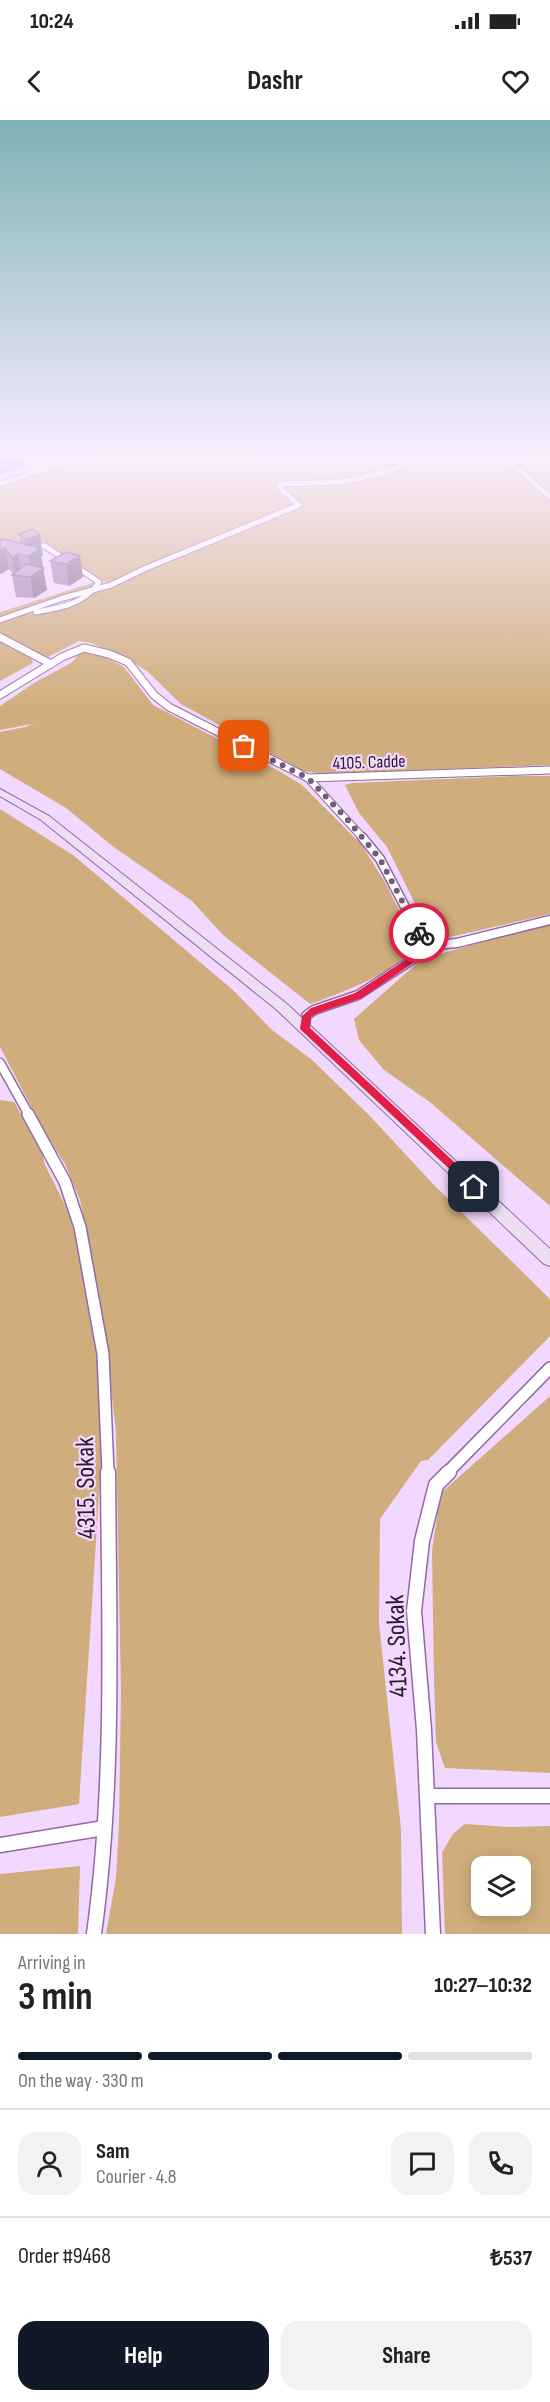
<!DOCTYPE html>
<meta charset="utf-8">
<style>
body{margin:0;font-family:"Sofia Sans Condensed",sans-serif;background:#f2f2f2;color:#222;height:100vh;display:flex;flex-direction:column;font-size:22px;white-space:nowrap}
*{box-sizing:border-box;margin:0}
p{font-size:20px;color:#767676}
.icon{flex:none;width:33px;height:33px;fill:none;stroke:currentColor;stroke-width:2;stroke-linecap:round;stroke-linejoin:round}
.map{position:relative;height:1814px;overflow:hidden}
.sheet{display:flex;flex-direction:column;background:#fff;flex:1}
.sheet>*{flex:none}
.fabs{position:absolute;left:471px;top:1736px;display:grid;gap:12px}
.fabs a{display:grid;place-items:center;width:60px;height:60px;border-radius:12px;background:#fff;box-shadow:0 3px 15px #0003;font-size:30px}
.pin{position:absolute;display:grid;place-items:center;width:51px;height:51px;color:#fff;margin:-26px;border-radius:12px;box-shadow:0 3px 9px #0006}
.courier{position:absolute;display:grid;place-items:center;width:60px;height:60px;margin:-30px;border:4px solid #e11d48;border-radius:50%;background:#fff;color:#222;box-shadow:0 2px 8px #0007}
.headline em{font-style:normal;font-weight:700}
.headline div{display:flex;flex-direction:column-reverse}
.headline{display:flex;align-items:center;justify-content:space-between;height:102px;padding:0 18px}
h1{font-size:39px;font-weight:700;line-height:45px}
.bar{display:grid;grid-template-columns:repeat(4,1fr);gap:9px 6px;align-content:center;height:72px;padding:0 18px}
.bar i{height:8px;border-radius:4px;background:#e0e0e0}
.bar .active{background:#111827}
.bar p{grid-column:span 4}
.line{display:flex;align-items:center;gap:15px;padding:0 18px;border-top:2px solid #e0e0e0}
.line div{flex:1}
.round{display:grid;place-items:center;flex:none;width:63px;height:63px;border-radius:18px;background:#f2f2f2}
.primary-button{display:flex;gap:12px;margin-top:auto;padding:12px 18px}
.primary-button a{flex:1;height:69px;border-radius:18px;background:#111827;color:#fff;font-size:24px;font-weight:700;line-height:69px;text-align:center}
.primary-button a+a{background:#f2f2f2;color:#222}
.status{display:flex;justify-content:space-between;align-items:center;height:42px;padding:0 30px;background:#fff;direction:ltr}
.status svg{height:16px;fill:currentColor}
header{display:flex;justify-content:space-between;align-items:center;height:78px;padding:0 18px;background:#fff;font-size:27px;font-weight:700}
.map>svg:first-child{display:block}
.green{fill:#d0ad7c;fill-rule:evenodd}
.lines{fill:none;stroke-linecap:round;stroke-linejoin:round}
.street-far4-casing{stroke:#926ba4;stroke-width:7}
.street-far3-casing{stroke:#926ba4;stroke-width:9}
.street-far2-casing{stroke:#926ba4;stroke-width:11}
.street-far1-casing{stroke:#926ba4;stroke-width:14}
.street-casing{stroke:#926ba4;stroke-width:17}
.secondary-casing{stroke:#926ba4;stroke-width:2}
.street-far4{stroke:#fff;stroke-width:5}
.street-far3{stroke:#fff;stroke-width:7}
.street-far2{stroke:#fff;stroke-width:8}
.street-far1{stroke:#fff;stroke-width:11}
.street{stroke:#fff;stroke-width:14}
.secondary{fill:#ecdef3;fill-rule:evenodd}
.wall{fill:#a380b3}
.shaded-wall{fill:#856892}
.building{fill:#be95d0;stroke:#856892;stroke-width:1.5}
.route{fill:#e11d48}
.done{stroke:#715d79;stroke-width:6;stroke-dasharray:0 10.8}
.labels{text-anchor:middle;stroke-width:4.5;stroke-linejoin:round;paint-order:stroke}
.far-street-label{font-size:18px;fill:#2b1b32;stroke:#f2d8fe}
.near-street-label{font-size:26px;fill:#2b1b32;stroke:#f2d8fe}
</style>
<div class="status"><b>10:24</b><svg viewBox="0 0 49 12"><path d="M0 12V9h3v3zM5 12V6h3v6zM10 12V3h3v9zM15 12V0h3v12zM26 1h20v11H26zM47 4h2v5h-2z"/></svg></div>
<header><svg class="icon" aria-label="back" viewBox="0 0 24 24"><path d="M15 5l-7 7 7 7"/></svg>Dashr<svg class="icon" aria-label="heart" viewBox="0 0 24 24"><path d="M12 20l-8-8c-3-5 5-10 8-4 3-6 11-1 8 4z"/></svg></header>
<div class="map">
<svg width="550" height="1814" viewBox="0 0 550 1814">
<rect width="100%" height="100%" fill="#f2d8fe"/>
<!-- green -->
<g class="green">
<path d="M92 336H486L410 341C398 344 389 350 379 353 346 363 312 362 278 363L276 364 297 384 112 463 99 460 44 424 0 433V367Z"/>
<path d="M512 336H550V372L511 339Z"/>
<path d="M499 338 550 381V645L323 654 303 651 181 584 147 551 126 538 91 523 79 521 48 537 43 536 0 513V501L25 494 44 492 193 432 300 385 280 366 341 363 404 344Z"/>
<path d="M95 462 91 468 0 499V492Z"/>
<path d="M0 520 32 539 33 543 0 561Z"/>
<path d="M85 532 101 535 124 547 153 585 279 651 302 665 361 724 385 762 416 824C401 851 339 874 310 884L223 815 192 781 115 728 66 688 0 649V612L25 607 53 596 32 604 0 610V586L34 563 71 543 79 534Z"/>
<path d="M515 656H550V794L437 820 432 818 387 727 359 693 345 665 352 663Z"/>
<path d="M0 689 73 735 233 870 272 910 311 939 369 995 433 1064 550 1179V1216L428 1340 421 1341 380 1399 379 1503 401 1709 402 1814H106L116 1758 119 1705 121 1571 116 1311 102 1195 80 1080 65 1044 44 1011 0 927Z"/>
<path d="M550 803V1086L431 983 384 950 359 920 354 899 422 839Z"/>
<path d="M0 980 14 982 41 1029 45 1045 66 1087 83 1138 98 1233 102 1329 79 1684 0 1697Z"/>
<path d="M550 1276V1653L445 1648 436 1622 434 1559 432 1430 441 1373Z"/>
<path d="M465 1704 509 1707 550 1706V1814H445L442 1732 453 1714ZM482 1746H520V1785H482Z"/>
<path d="M80 1746 78 1814H0V1754Z"/>
</g>
<g class="lines">
<!-- street-far4 casing -->
<g class="street-far4-casing">
<g id="street-far4">
<path d="M510 336 511 342 550 377"/>
<path d="M0 364 83 336"/>
<path d="M31 426H45L99 462C85 484 60 488 36 492"/>
<path d="M0 500 63 478 111 465 144 449 299 385 280 368V364L342 362 382 353 411 342 501 336"/>
</g>
</g>
<!-- street-far3 casing -->
<g class="street-far3-casing">
<g id="street-far3">
<path d="M0 517 51 544"/>
<path d="M0 575 62 537 84 528 109 534 128 542 154 575 169 587 308 658 550 650"/>
<path d="M308 658 363 718"/>
</g>
</g>
<!-- street-far2 casing -->
<g class="street-far2-casing">
<g id="street-far2">
<path d="M362 717 380 739 427 829"/>
<path d="M305 909 306 896 314 890 358 875 435 825 457 823 550 800"/>
<path d="M0 943 29 995"/>
</g>
</g>
<!-- street-far1 casing -->
<g class="street-far1-casing">
<g id="street-far1">
<path d="M28 994 65 1062 80 1107 103 1234 108 1353"/>
<path d="M447 1353 550 1248"/>
</g>
</g>
<!-- street casing -->
<g class="street-casing">
<g id="street">
<path d="M428 1676H550"/>
<path d="M0 1725 104 1708"/>
<path d="M94 1814C115 1661 109 1506 108 1352"/>
<path d="M433 1814 424 1610 414 1491 422 1421 436 1365 449 1352"/>
</g>
</g>
<!-- secondary casing -->
<g class="secondary-casing">
<path id="secondary" d="M0 669 49 696 287 884 550 1129V1146L544 1144 277 890 41 700 0 676Z"/>
</g>
<!-- street-far4 -->
<use href="#street-far4" class="street-far4"/>
<!-- street-far3 -->
<use href="#street-far3" class="street-far3"/>
<!-- street-far2 -->
<use href="#street-far2" class="street-far2"/>
<!-- street-far1 -->
<use href="#street-far1" class="street-far1"/>
<!-- street -->
<use href="#street" class="street"/>
<!-- secondary -->
<use href="#secondary" class="secondary"/>
</g>
<!-- wall -->
<g class="wall">
<path d="M21 412 43 436H41L47 470 34 478 16 477 12 455H13L9 449 1 454H0V419L20 423 19 414Z"/>
<path d="M80 436 83 457 69 466 54 463 50 441Z"/>
</g>
<!-- shaded-wall -->
<g class="shaded-wall">
<path d="M0 336H26L27 345 0 355Z"/>
<path d="M40 415 43 436H41L47 470 34 478 30 457 32 455 25 419Z"/>
<path d="M5 428 9 449 1 454 0 450V431Z"/>
<path d="M18 434 22 455 15 456 12 438Z"/>
<path d="M80 436 83 457 69 466 66 444Z"/>
</g>
<!-- building -->
<g class="building">
<path d="M33 409 40 415 25 419 19 414Z"/>
<path d="M0 419H3L40 428 29 436 18 434 12 438 5 428 0 431Z"/>
<path d="M66 432 80 436 66 444 50 441Z"/>
<path d="M26 444 44 448 30 457 12 455Z"/>
</g>
<!-- sky -->
<linearGradient id="sky" x2="0" y2="1"><stop stop-color="#7db1b3"/><stop offset="0.57" stop-color="#f9edff"/><stop offset="1" stop-color="#f9edff" stop-opacity="0"/></linearGradient>
<rect width="550" height="590" fill="url(#sky)"/>
<!-- route -->
<path class="route" d="M419 810 422 811 431 829 425 835 362 878 318 893 311 897 310 908 478 1064V1070L474 1072 300 909 302 896 311 888 355 873 419 831 422 828 414 813Z"/>
<g class="lines">
<!-- done -->
<path class="done" d="M244 626 308 658 347 699 380 739 419 813"/>
</g>
<g class="labels">
<!-- far-street labels -->
<g class="far-street-label">
<text transform="translate(369 642) rotate(-2)" y="6">4105. Cadde</text>
</g>
<!-- near-street labels -->
<g class="near-street-label">
<text transform="translate(85 1368) rotate(-91)" y="9">4315. Sokak</text>
<text transform="translate(396 1526) rotate(-92)" y="9">4134. Sokak</text>
</g>
</g>
</svg>
<div class="fabs">
<a><svg class="icon" aria-label="layers" viewBox="0 0 24 24"><path d="M12 4l9 5-9 5-9-5zM3 14l9 5 9-5"/></svg></a>
</div>
<div class="pin" style="left:244px;top:626px;background:#ea580c"><svg class="icon" aria-label="bag" viewBox="0 0 24 24"><path d="M5 8h14l-1 12H6zM9 8a3 3 0 0 1 6 0"/></svg></div>
<div class="pin" style="left:474px;top:1067px;background:#1f2937"><svg class="icon" aria-label="home" viewBox="0 0 24 24"><path d="M3 11l9-7 9 7M6 9v11h12V9"/></svg></div>
<div class="courier" style="left:419px;top:813px"><svg class="icon" aria-label="bike" viewBox="0 0 24 24"><circle cx="6" cy="16" r="4"/><circle cx="18" cy="16" r="4"/><path d="M6 16l4-8h5l3 8M10 8l3 8H6M13 5h3"/></svg></div>
</div>
<section class="sheet">
<div class="headline"><div><h1>3 min</h1><p>Arriving in</p></div><em>10:27–10:32</em></div>
<div class="bar"><i class="active"></i><i class="active"></i><i class="active"></i><i></i><p>On the way · 330 m</p></div>
<div class="line" style="height:108px"><a class="round"><svg class="icon" aria-label="person" viewBox="0 0 24 24"><circle cx="12" cy="8" r="4"/><path d="M4 21q1-7 8-7t8 7"/></svg></a><div><b>Sam</b><p>Courier · 4.8</p></div><a class="round"><svg class="icon" aria-label="chat" viewBox="0 0 24 24"><path d="M4 5h16v11H9l-5 4z"/></svg></a><a class="round"><svg class="icon" aria-label="phone" viewBox="0 0 24 24"><path d="M5 4h4l2 5-3 2q2 4 5 5l2-3 5 2v4C11 20 4 13 5 4z"/></svg></a></div>
<div class="line" style="height:78px"><div>Order #9468</div><b>₺537</b></div>
<div class="primary-button"><a>Help</a><a>Share</a></div>
</section>
